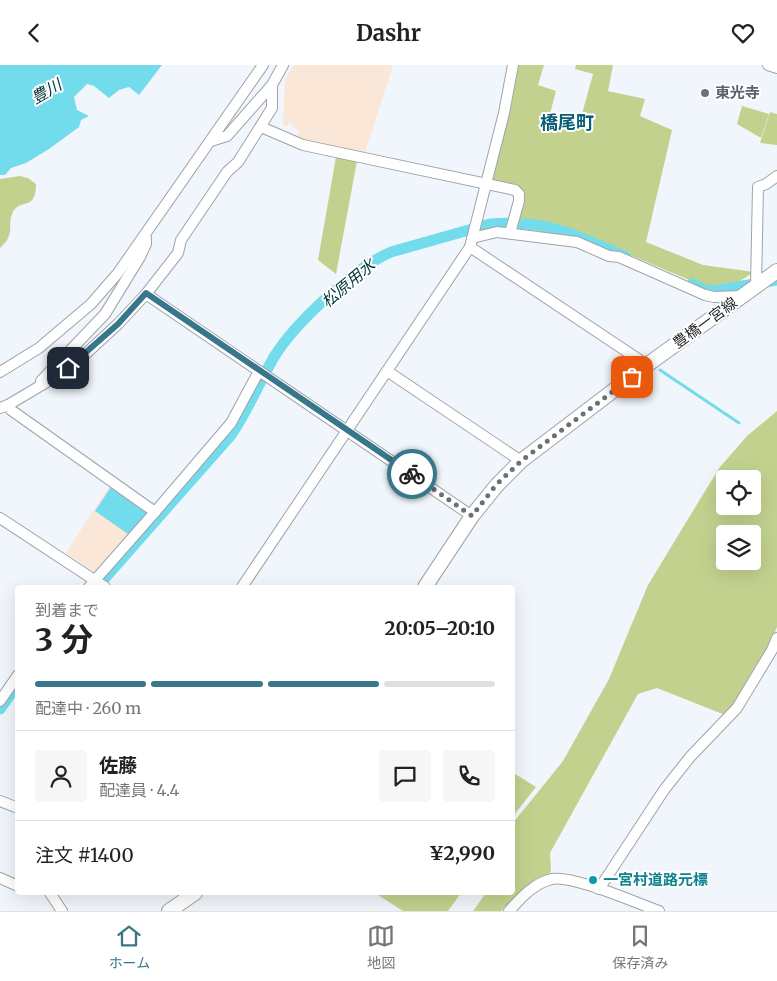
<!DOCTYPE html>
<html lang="ja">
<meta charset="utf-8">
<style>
body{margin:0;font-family:Merriweather,"Noto Sans JP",serif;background:#f6f6f6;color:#222;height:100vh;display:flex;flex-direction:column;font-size:19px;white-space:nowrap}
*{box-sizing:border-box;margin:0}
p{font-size:16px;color:#767676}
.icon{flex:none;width:28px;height:28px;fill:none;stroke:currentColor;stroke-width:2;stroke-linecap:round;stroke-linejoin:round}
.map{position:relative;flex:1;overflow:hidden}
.sheet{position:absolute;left:15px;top:520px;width:500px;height:310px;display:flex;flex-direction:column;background:#fff;border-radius:5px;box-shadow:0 5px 20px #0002}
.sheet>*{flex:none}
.buttons{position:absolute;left:716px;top:405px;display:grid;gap:10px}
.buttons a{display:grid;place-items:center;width:45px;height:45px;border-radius:5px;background:#fff;box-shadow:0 5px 20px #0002;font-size:25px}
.pin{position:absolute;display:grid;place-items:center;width:42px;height:42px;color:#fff;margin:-21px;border-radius:10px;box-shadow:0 2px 8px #0006}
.courier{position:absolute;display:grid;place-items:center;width:50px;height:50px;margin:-25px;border:4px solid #37768b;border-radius:50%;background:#fff;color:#222;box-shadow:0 1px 6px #0007}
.headline em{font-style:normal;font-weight:700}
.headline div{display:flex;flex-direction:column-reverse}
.headline{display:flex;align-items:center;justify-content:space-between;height:85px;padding:0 20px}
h1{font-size:32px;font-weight:700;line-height:38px}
.bar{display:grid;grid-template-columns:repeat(4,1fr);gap:8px 5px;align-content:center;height:60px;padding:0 20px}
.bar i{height:6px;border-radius:4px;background:#e0e0e0}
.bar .on{background:#37768b}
.bar p{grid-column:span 4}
.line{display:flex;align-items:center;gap:12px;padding:0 20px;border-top:1px solid #e0e0e0}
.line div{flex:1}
.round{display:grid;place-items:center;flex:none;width:52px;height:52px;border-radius:5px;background:#f6f6f6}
header{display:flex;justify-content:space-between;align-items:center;height:65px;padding:0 20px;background:#fff;font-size:22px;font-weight:700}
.menu{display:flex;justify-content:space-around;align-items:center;height:70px;border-top:1px solid #e0e0e0;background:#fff;font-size:14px;color:#767676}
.menu a{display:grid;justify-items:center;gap:2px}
.menu .on{color:#37768b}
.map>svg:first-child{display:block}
.industrial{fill:#fbe7d7}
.green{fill:#c2d28e;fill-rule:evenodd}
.water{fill:#72dcec}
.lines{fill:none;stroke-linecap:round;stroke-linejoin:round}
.stream{stroke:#72dcec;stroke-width:3}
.canal{stroke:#72dcec;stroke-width:11}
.minor-casing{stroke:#9ea3a8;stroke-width:12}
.secondary-casing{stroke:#9ea3a8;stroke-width:16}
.minor{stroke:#fff;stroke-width:10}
.secondary{stroke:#fff;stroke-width:14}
.done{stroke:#6d7073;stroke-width:5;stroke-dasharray:0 9}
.route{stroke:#37768b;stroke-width:6}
.worship-dot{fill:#6b7280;stroke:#fff;stroke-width:2}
.culture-dot{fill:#0f9aa8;stroke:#fff;stroke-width:2}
.labels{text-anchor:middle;stroke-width:4;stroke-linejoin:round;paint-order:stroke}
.worship-label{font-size:15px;font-weight:bold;fill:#5b616d;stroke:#fff;text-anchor:start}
.street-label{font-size:15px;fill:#26282a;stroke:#fff}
.culture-label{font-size:15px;font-weight:bold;fill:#0d838f;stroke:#fff;text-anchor:start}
.water-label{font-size:16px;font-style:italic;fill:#00333a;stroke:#fff}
.quarter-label{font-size:18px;font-weight:bold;fill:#0a5d74;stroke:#fff}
</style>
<header><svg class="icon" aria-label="back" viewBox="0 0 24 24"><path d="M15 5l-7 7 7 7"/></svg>Dashr<svg class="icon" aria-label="heart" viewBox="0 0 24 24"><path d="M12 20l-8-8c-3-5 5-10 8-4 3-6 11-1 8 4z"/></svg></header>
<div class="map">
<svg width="777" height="846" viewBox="0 0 777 846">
<rect width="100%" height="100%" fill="#f0f6fb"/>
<!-- industrial -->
<g class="industrial">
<path d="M294 0H393L365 88 300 74 297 72 300 68 290 58 286 62 283 58 285 14Z"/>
<path d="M110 420 149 448 96 508 66 488Z"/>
</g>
<!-- green -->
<g class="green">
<path d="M519 0H544L538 20 556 26 550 49 580 56 593 9 575 4 576 0H613L608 26 645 34 640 51 672 65 646 177 703 200 754 207C737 218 727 226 706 222L568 164 531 156H516L521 129 492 117Z"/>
<path d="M742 41 769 49 761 73 737 59Z"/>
<path d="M770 47 777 49V80L760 78Z"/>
<path d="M336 92 357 96 336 209 318 195Z"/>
<path d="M20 111 28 113 36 119C36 147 20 133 13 147 6 160 17 168 0 183V114Z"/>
<path d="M777 346V562C766 589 746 629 725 650L657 623 638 629 550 788 551 806 549 810 534 816 523 824 501 846H473L486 828H512L513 758 563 696 609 614 648 520 702 431 720 402 747 371ZM725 414H752V441H725ZM725 469H752V496H725Z"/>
<path d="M512 707 536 722 514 750 512 749Z"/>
<path d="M375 828H461L448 846H403Z"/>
</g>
<!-- water -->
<g class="water">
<path d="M0 0H162L139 30 129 22 119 25 109 33 94 21 87 19 74 32 77 45 89 51 81 55 79 62 49 84 26 98 11 103 5 110H0Z"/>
<path d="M111 422 148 448 128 469 95 446Z"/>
</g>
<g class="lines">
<!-- stream -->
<path class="stream" d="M660 305 739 358"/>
<!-- canal -->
<g class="canal">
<path d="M692 219 705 225 714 226 777 215"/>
<path d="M97 522 231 370C248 345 259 318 274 292 295 258 354 203 391 187L490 159C515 157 543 159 568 168 588 175 607 184 626 192"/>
<path d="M0 644 12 627"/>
</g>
<!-- minor casing -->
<g class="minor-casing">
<g id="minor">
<path d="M768 0 777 3"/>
<path d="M261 62 303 80 515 125 519 129V136L510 168"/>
<path d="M211 76 227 71 272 20 283 0"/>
<path d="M472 173 497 167 577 177 609 191 619 192 705 230 714 232 742 231"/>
<path d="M470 182 647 300"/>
<path d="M756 221 758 122 766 119 777 111"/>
<path d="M146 229 472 451"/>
<path d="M387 306 521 396"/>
<path d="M0 307 39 283 91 239 118 208 263 0"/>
<path d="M41 316 105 249 140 192 146 179V173L144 171"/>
<path d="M8 340 57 311 80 294 118 259 146 229 178 188 181 175 227 107 238 97 272 43V20"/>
<path d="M0 343 8 340 11 345 155 447"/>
<path d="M0 453 105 522"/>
<path d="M89 522 155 447 231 358 259 306"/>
<path d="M242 522 470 182 504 48 513 0"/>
<path d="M0 636 18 610"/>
<path d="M0 736 18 743"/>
<path d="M0 813 18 821"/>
<path d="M599 824 664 725 690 692 737 643 772 585 777 573"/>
<path d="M50 828 62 846"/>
<path d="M509 846C521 833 534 818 552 814 573 810 636 838 659 846"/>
</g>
</g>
<!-- secondary casing -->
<g class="secondary-casing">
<g id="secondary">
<path d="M425 522 472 451 497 420 521 396 647 300 777 206"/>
<path d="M169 846 195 828"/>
</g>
</g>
<!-- minor -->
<use href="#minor" class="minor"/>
<!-- secondary -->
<use href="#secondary" class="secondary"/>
</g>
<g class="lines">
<!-- done -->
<path class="done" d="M412 409 472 451 496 420 521 396 632 312"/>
<!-- route -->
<path class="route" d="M68 303 118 259 146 228 412 409"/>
</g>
<!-- markers -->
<circle class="worship-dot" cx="705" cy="28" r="5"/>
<circle class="culture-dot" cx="593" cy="815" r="5"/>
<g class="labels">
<!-- worship labels -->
<g class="worship-label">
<text x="715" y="33">東光寺</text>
</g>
<!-- street labels -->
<g class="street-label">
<text transform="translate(705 258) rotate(-36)" y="5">豊橋一宮線</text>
</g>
<!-- culture labels -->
<g class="culture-label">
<text x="603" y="820">一宮村道路元標</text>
</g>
<!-- water labels -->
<g class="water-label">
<text transform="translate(46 26) rotate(-30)" y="6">豊川</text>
<text transform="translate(348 218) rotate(-40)" y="6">松原用水</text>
</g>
<!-- quarter labels -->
<g class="quarter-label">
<text x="567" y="64">橋尾町</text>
</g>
</g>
</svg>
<div class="buttons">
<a><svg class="icon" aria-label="locate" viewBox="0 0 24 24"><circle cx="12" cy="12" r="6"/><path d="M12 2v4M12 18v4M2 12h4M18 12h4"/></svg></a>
<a><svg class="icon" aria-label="layers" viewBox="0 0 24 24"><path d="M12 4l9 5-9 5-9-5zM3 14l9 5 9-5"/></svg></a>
</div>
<div class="pin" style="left:632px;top:312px;background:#ea580c"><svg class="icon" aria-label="bag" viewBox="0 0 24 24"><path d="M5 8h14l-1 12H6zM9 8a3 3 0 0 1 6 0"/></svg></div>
<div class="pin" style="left:68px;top:303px;background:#1f2937"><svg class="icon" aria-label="home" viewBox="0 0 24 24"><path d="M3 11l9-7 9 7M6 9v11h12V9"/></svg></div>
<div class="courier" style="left:412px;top:409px"><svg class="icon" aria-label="bike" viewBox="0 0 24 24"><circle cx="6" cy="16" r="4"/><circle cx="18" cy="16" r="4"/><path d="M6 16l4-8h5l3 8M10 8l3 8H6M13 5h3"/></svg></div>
<section class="sheet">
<div class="headline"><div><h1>3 分</h1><p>到着まで</p></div><em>20:05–20:10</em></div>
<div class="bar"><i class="on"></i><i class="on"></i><i class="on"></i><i></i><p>配達中 · 260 m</p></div>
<div class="line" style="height:90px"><a class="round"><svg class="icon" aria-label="person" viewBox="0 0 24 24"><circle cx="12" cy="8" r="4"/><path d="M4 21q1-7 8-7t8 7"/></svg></a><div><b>佐藤</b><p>配達員 · 4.4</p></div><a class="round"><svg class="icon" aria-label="chat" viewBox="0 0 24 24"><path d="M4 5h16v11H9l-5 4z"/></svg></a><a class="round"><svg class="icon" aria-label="phone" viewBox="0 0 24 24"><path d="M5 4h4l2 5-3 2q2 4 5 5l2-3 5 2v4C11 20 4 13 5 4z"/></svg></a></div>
<div class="line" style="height:65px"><div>注文 #1400</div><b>¥2,990</b></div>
</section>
</div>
<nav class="menu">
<a class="on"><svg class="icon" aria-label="home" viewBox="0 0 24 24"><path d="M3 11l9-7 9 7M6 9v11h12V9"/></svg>ホーム</a>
<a><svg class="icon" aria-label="map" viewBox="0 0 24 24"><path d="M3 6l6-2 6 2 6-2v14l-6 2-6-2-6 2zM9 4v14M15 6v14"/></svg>地図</a>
<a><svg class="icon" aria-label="saved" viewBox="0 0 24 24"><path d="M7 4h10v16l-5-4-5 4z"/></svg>保存済み</a>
</nav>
